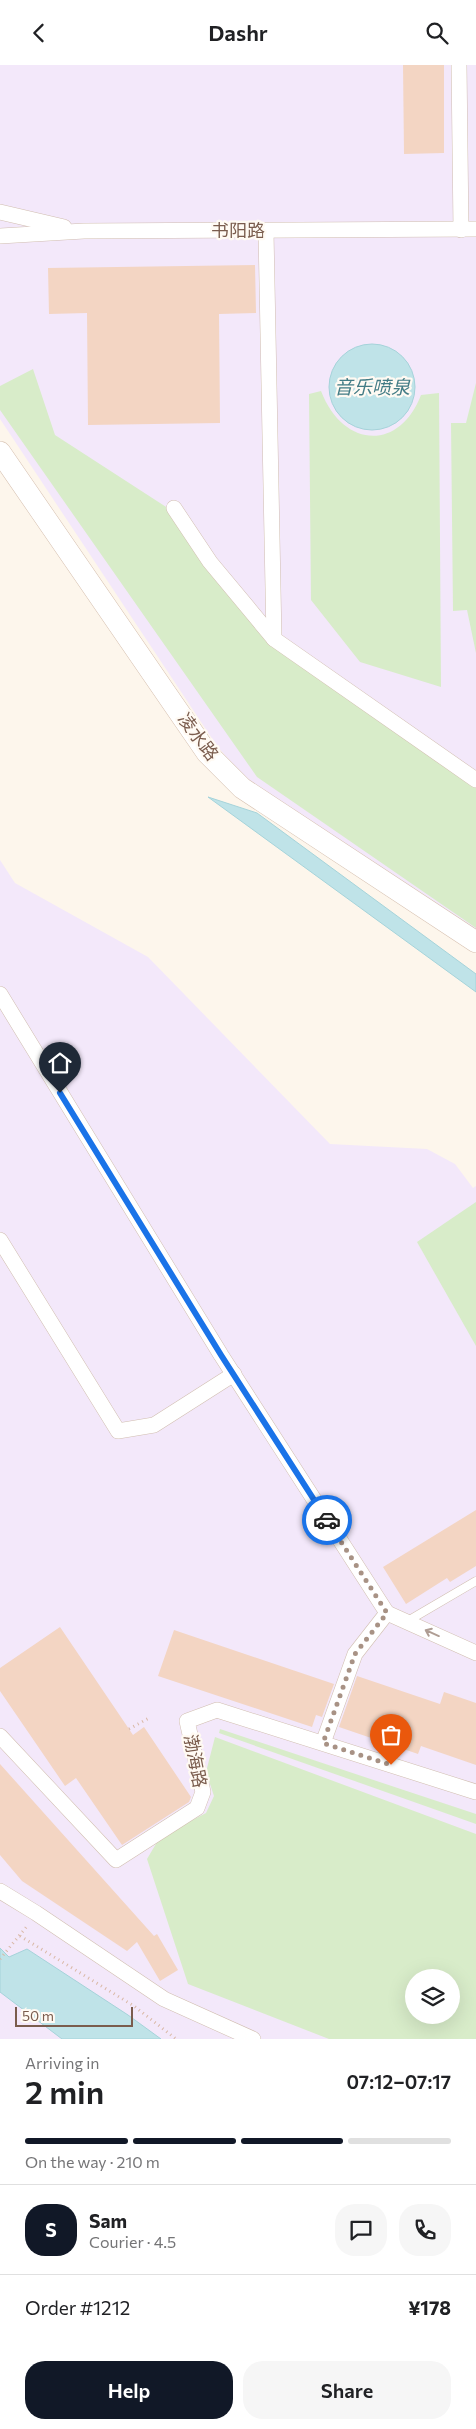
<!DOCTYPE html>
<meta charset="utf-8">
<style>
body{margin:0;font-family:Commissioner,"Noto Sans SC",sans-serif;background:#f6f6f6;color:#202124;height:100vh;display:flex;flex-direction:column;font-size:19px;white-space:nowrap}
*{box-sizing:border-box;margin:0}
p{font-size:16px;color:#757577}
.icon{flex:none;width:28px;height:28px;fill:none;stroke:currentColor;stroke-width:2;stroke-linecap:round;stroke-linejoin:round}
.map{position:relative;height:1974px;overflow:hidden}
.side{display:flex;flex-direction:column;background:#fff;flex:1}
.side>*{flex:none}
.fabs{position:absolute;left:405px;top:1904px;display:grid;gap:10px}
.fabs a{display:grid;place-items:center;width:55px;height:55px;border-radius:50%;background:#fff;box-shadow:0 5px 20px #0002;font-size:25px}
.scale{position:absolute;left:15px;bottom:12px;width:118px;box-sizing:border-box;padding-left:5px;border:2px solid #7a5c4d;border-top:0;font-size:14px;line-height:18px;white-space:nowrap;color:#7a5c4d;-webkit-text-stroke:4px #fffaf3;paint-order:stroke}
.pin{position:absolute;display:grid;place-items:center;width:42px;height:42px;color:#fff;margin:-51px -21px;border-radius:50% 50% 50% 0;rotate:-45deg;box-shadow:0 0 5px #0007}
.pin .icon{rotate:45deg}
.courier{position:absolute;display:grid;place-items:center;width:50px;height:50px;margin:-25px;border:4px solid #1a73e8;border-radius:50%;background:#fff;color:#222;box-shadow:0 1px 6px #0007}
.head em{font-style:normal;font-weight:600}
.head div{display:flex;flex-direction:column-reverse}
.head{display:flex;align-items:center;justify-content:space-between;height:85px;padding:0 25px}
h1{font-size:32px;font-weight:600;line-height:38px}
.bar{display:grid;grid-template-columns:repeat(4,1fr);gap:8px 5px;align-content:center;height:60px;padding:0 25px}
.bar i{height:6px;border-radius:4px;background:#e0e0e0}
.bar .current{background:#111827}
.bar p{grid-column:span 4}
.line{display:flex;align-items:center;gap:12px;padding:0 25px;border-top:1px solid #e0e0e0}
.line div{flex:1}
.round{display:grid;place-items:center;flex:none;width:52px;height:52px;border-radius:20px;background:#f6f6f6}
.cta{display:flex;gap:10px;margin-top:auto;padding:10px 25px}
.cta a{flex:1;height:58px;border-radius:20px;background:#111827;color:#fff;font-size:20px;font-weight:600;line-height:58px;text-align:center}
.cta a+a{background:#f6f6f6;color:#202124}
header{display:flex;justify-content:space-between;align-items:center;height:65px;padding:0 25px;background:#fff;font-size:22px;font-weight:600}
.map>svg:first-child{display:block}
.education{fill:#f3e8fa;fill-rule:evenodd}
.green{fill:#d8ecc9;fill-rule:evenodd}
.water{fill:#bfe3e8;stroke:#a5d3da}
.building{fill:#f3d5c3}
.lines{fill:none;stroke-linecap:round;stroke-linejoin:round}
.lane-casing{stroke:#d1beb0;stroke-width:9}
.street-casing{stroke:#d1beb0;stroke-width:16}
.secondary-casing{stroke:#d6c0b0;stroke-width:22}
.path{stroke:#d9b8a5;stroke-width:3;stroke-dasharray:1 4;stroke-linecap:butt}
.lane{stroke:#fff;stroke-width:8}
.street{stroke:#fff;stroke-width:15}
.secondary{stroke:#fff;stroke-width:21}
.oneway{stroke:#af9d94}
.done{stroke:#a89285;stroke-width:5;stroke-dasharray:0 9}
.route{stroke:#1a73e8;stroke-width:6}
.labels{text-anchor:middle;stroke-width:4.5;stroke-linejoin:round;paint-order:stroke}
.street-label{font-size:18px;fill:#7a5c4d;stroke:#fffaf3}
.water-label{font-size:19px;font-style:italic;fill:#437c86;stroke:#fffaf3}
</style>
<header><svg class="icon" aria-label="back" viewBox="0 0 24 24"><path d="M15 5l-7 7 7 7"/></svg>Dashr<svg class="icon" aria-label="search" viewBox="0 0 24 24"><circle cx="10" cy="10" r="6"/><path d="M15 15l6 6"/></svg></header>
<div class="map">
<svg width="476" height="1974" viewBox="0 0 476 1974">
<rect width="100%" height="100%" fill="#fdf6ec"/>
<!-- education -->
<g class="education">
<path d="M0 0H476V868L249 718 217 681 0 354Z"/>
<path d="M0 795 15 818 148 892 330 1079 427 1084 455 1099 473 1123 476 1121V1974H0ZM414 1912H451V1950H414Z"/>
</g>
<!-- green -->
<g class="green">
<path d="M33 304 55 370 177 449 274 574 476 715V863L257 712 0 345V321Z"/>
<path d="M476 318V588L467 545 453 546 451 358H466Z"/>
<path d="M321 326C343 383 399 387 421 330L439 328 441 622 360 597 311 535 309 329Z"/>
<path d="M476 1137V1281L417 1177Z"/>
<path d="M220 1664 476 1749V1759L219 1668Z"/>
<path d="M215 1672 476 1769V1974H329L188 1919 147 1794 160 1772 206 1748 214 1731 206 1707ZM414 1912H451V1950H414Z"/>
</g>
<!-- water -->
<g class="water">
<circle cx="372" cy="322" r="43"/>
<path d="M208 732 257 748 476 909V927Z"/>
<path d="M0 1883 9 1892 27 1884 128 1950 161 1974H62L0 1927Z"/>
</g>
<!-- building -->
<g class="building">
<path d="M403 0H444V88L404 89Z"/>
<path d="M255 200 256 248 219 249 220 358 88 360 87 248 49 249 48 203Z"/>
<path d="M476 1445V1501L450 1517 447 1513 406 1539 383 1502Z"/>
<path d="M60 1562 133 1670 144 1662 191 1732 189 1737 122 1780 76 1713 65 1721 0 1626V1603Z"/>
<path d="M174 1565 334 1619 322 1652 316 1650 312 1662 158 1611Z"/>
<path d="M357 1611 440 1639 444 1627 476 1638V1700L421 1681 418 1689 339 1662Z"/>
<path d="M0 1699 154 1871 157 1869 178 1905 160 1916 137 1877 127 1886 22 1816 0 1790Z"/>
</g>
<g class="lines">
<!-- lane casing -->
<g class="lane-casing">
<path id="lane" d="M406 1557 476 1516"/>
</g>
<!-- street casing -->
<g class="street-casing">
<g id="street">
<path d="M459 0 461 165"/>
<path d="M0 147 64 162"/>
<path d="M266 167 274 574 476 715"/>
<path d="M0 171 84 166 476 164"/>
<path d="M174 443 210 497 274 574"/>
<path d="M0 929 221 1290 387 1548"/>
<path d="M0 1175 118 1366 154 1360 234 1309"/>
<path d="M387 1548 476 1588"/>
<path d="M0 1671 116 1795 197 1743 203 1727 187 1656 217 1645 476 1727"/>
<path d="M323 1678 355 1589 387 1548"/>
<path d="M0 1826 36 1848 164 1934 253 1974"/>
</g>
</g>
<!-- secondary casing -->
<g class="secondary-casing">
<path id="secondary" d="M0 387 207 688 242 723 476 877"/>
</g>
<!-- path -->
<g class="path">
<path d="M129 1664 149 1653"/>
<path d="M20 1871 134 1941 176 1974"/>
<path d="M0 1894 28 1860"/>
</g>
<!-- lane -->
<use href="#lane" class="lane"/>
<!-- street -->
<use href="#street" class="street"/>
<!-- secondary -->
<use href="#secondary" class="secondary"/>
</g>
<!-- one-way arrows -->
<defs><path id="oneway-shaft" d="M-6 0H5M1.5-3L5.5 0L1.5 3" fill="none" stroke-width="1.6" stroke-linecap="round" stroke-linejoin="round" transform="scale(1.25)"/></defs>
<use class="oneway" href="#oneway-shaft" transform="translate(432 1568) rotate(-156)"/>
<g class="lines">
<!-- done -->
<path class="done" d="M327 1455 387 1548 355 1589 323 1678 391 1700"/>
<!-- route -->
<path class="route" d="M60 1028 221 1290 327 1455"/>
</g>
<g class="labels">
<!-- street labels -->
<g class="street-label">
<text x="238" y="172">书阳路</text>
<text transform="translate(198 672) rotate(53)" y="6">凌水路</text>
<text transform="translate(195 1696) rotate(79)" y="6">渤海路</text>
</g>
<!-- water labels -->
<g class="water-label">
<text x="372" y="329">音乐喷泉</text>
</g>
</g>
</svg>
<div class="fabs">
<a><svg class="icon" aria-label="layers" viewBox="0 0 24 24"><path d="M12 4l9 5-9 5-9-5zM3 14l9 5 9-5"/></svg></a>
</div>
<div class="scale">50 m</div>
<div class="pin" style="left:391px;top:1700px;background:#ea580c"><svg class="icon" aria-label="bag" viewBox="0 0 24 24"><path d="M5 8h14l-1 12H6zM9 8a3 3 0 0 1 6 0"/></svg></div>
<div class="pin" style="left:60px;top:1028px;background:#1f2937"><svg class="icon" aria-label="home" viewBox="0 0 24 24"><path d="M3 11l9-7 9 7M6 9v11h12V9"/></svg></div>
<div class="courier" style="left:327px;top:1455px"><svg class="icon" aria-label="car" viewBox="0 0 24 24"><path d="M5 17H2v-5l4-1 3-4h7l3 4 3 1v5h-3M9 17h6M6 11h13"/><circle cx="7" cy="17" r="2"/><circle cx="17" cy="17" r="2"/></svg></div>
</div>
<section class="side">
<div class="head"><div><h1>2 min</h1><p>Arriving in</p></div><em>07:12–07:17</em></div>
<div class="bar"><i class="current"></i><i class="current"></i><i class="current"></i><i></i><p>On the way · 210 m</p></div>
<div class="line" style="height:90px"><b class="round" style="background:#111827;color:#fff">S</b><div><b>Sam</b><p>Courier · 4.5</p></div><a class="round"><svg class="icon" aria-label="chat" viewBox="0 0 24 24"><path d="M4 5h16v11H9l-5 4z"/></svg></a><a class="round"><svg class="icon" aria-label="phone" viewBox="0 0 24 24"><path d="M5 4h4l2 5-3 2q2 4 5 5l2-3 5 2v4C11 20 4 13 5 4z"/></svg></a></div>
<div class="line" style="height:65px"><div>Order #1212</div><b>¥178</b></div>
<div class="cta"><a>Help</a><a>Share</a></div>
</section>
